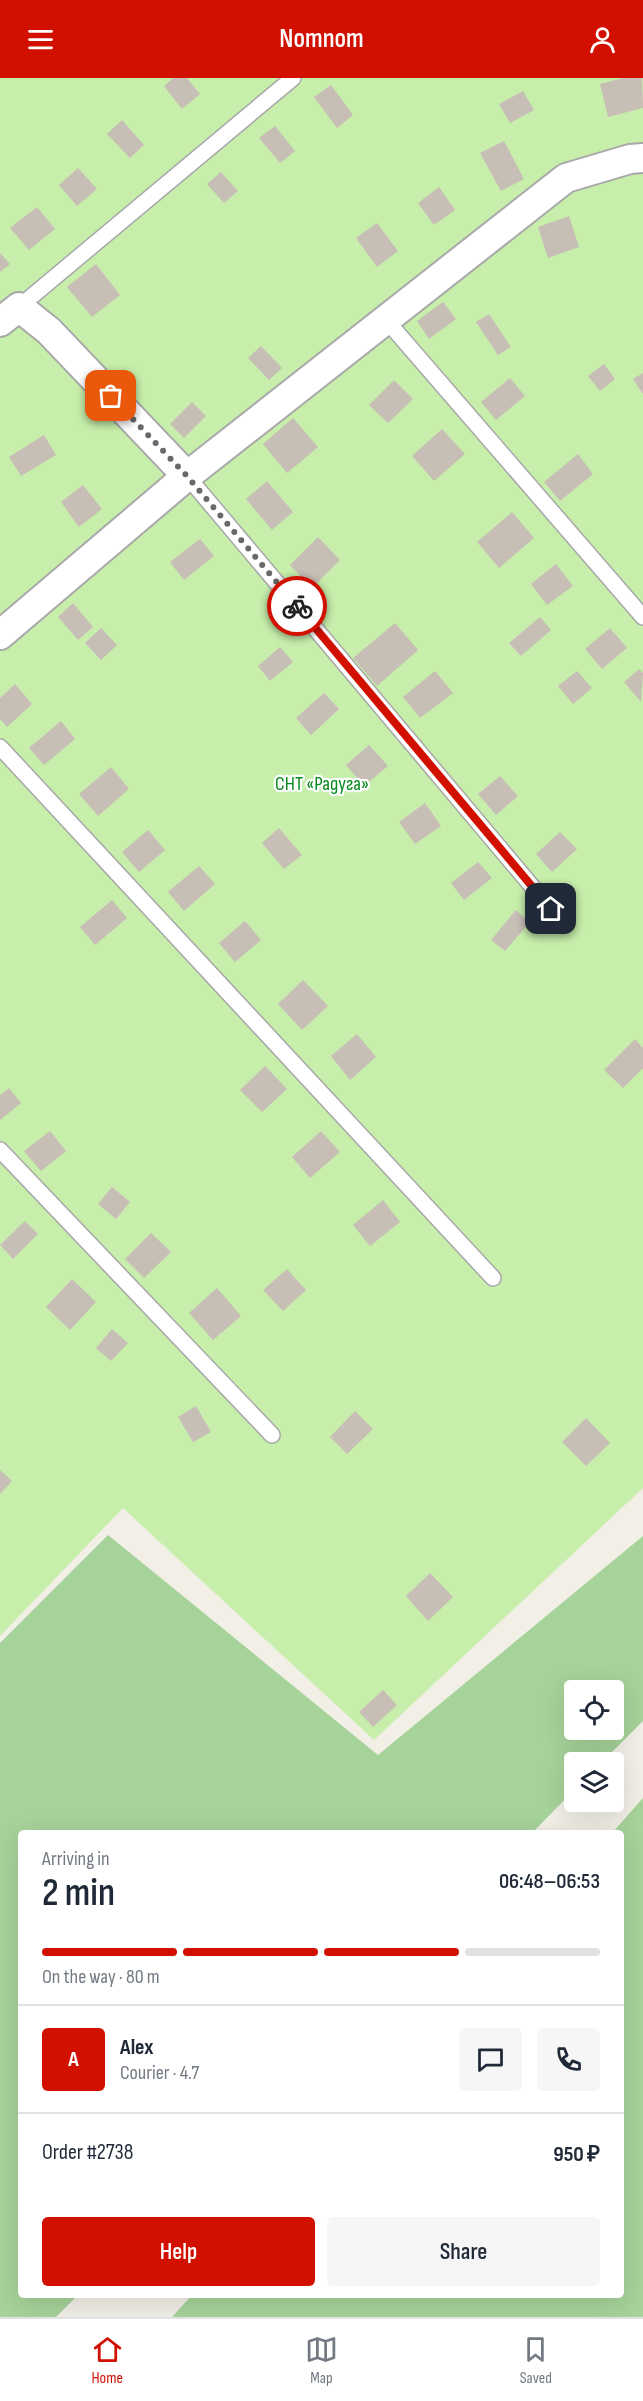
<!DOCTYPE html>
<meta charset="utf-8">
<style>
body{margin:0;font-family:"Sofia Sans Condensed",sans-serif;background:#f6f6f7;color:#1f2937;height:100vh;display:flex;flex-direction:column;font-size:22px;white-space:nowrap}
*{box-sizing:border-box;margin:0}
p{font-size:20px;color:#747a83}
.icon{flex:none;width:33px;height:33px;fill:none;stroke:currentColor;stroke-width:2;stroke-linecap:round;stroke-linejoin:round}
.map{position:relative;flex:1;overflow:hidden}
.drawer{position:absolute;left:18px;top:1752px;width:606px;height:468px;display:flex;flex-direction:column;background:#fff;border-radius:6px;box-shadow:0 6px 24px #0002}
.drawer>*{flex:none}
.controls{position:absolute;left:564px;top:1602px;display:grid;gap:12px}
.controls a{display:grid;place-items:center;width:60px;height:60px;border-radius:6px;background:#fff;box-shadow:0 6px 24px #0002;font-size:30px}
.pin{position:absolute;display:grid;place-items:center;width:51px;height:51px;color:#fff;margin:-26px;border-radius:12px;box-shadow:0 3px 9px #0006}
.courier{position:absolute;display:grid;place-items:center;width:60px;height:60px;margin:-30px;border:4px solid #d21000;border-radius:50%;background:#fff;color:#222;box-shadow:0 2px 8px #0007}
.head em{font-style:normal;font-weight:600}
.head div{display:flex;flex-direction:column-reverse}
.head{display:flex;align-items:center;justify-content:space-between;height:102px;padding:0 24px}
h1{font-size:39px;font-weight:600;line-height:45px}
.bar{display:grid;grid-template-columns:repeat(4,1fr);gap:9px 6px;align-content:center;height:72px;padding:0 24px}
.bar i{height:8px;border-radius:4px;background:#e0e1e3}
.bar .selected{background:#d21000}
.bar p{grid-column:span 4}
.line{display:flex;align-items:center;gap:15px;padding:0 24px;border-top:2px solid #e0e1e3}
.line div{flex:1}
.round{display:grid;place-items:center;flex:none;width:63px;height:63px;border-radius:6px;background:#f6f6f7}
.action{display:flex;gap:12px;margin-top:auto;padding:12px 24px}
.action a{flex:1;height:69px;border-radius:6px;background:#d21000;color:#fff;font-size:24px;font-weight:600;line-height:69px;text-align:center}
.action a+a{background:#f6f6f7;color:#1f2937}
header{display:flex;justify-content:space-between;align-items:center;height:78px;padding:0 24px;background:#d21000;color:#fff;font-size:27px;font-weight:600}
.dock{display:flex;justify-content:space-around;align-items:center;height:84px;border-top:2px solid #e0e1e3;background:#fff;font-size:16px;color:#747a83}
.dock a{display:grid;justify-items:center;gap:3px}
.dock .selected{color:#d21000}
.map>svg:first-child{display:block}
.grass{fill:#c7eeab}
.forest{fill:#a6d39a;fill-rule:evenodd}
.building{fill:#c7beb6}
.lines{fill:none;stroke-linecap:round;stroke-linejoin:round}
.service-casing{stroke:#a8a8a8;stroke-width:18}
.minor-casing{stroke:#a8a8a8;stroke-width:32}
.service{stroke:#fff;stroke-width:15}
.minor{stroke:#fff;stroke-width:28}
.done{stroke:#6a6966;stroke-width:6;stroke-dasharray:0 10.8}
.route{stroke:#d21000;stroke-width:8}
.labels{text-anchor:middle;stroke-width:4.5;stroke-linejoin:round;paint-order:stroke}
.park-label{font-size:20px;fill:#05891a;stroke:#fff}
</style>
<header><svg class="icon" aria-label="menu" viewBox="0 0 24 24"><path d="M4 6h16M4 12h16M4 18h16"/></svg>Nomnom<svg class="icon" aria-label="person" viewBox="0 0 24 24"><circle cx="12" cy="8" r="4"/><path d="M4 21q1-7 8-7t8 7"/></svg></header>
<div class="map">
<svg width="643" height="2239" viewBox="0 0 643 2239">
<rect width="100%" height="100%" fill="#f2efe7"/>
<!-- grass -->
<path class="grass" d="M0 0H643V1410L374 1662 123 1430 0 1558Z"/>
<!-- forest -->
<g class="forest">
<path d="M108 1457 378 1677 643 1458V1643L602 1684H574V1712L532 1755H21V2217H78L56 2239H0V1565ZM574 1612H614V1652H574Z"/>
<path d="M643 1720V2239H172L192 2217H621V1755H612Z"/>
</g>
<!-- building -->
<g class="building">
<path d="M173 0H187L200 16 182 31 164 8Z"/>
<path d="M623 0H642L643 30 608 39 600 6Z"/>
<path d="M331 7 353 37 337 50 314 19Z"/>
<path d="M523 13 534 32 510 45 499 26Z"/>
<path d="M122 42 144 67 130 80 107 56Z"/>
<path d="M275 48 295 73 280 85 259 60Z"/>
<path d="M504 63 524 101 501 113 480 75Z"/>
<path d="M78 90 97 111 77 128 59 107Z"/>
<path d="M221 94 238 113 224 125 207 106Z"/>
<path d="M439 109 455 132 434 147 418 125Z"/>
<path d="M37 129 55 151 29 172 10 150Z"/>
<path d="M569 138 579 169 548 180 538 149Z"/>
<path d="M377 145 398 173 377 189 356 160Z"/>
<path d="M0 175 10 186 0 194Z"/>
<path d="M96 186 120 217 92 239 67 209Z"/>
<path d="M443 224 456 241 429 261 417 243Z"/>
<path d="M489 236 511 269 498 277 476 244Z"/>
<path d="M261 268 282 290 269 302 248 280Z"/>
<path d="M604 286 615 301 600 313 588 298Z"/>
<path d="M643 295V316L633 301Z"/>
<path d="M510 300 525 318 496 342 481 324Z"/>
<path d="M394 302 413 321 388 345 369 327Z"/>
<path d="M192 324 206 338 184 360 170 346Z"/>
<path d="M293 340 318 369 287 395 263 366Z"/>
<path d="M442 351 465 376 434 403 412 378Z"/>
<path d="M44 357 56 377 21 398 9 379Z"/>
<path d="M578 376 593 396 560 423 544 404Z"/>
<path d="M267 403 293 434 272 452 246 421Z"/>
<path d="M83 407 102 431 79 449 61 424Z"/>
<path d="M512 434 534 460 499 490 477 464Z"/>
<path d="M318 459 340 482 312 510 290 487Z"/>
<path d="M200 461 214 478 184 502 170 484Z"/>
<path d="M556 486 573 508 547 527 531 506Z"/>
<path d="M73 525 93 549 78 562 58 539Z"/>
<path d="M540 539 551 552 521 578 509 565Z"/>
<path d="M395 545 418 572 377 608 353 580Z"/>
<path d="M101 550 117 567 101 582 85 565Z"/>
<path d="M610 550 627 570 602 591 585 571Z"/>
<path d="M280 569 293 584 270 603 258 588Z"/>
<path d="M639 591 643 595 641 624 624 604Z"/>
<path d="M435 593 453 615 420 640 403 619Z"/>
<path d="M577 593 592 610 573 626 558 608Z"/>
<path d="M15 606 32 626 7 649 0 641V620Z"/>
<path d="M324 615 339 631 311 657 296 640Z"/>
<path d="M61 643 75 661 44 687 29 670Z"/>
<path d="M369 667 388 688 364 708 346 687Z"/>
<path d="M111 689 129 711 98 738 79 716Z"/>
<path d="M500 698 518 718 496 737 478 716Z"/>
<path d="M425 725 441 748 415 766 399 744Z"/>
<path d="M279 750 302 777 284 791 262 765Z"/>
<path d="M148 752 165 772 139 794 122 774Z"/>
<path d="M560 754 577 771 552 794 536 776Z"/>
<path d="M478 784 492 800 464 822 451 805Z"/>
<path d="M199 788 215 806 184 833 168 814Z"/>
<path d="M112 822 127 840 95 867 80 849Z"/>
<path d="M516 832 530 844 505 873 491 862Z"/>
<path d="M245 843 261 862 235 884 219 865Z"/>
<path d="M303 902 328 928 302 952 278 926Z"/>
<path d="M357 956 376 979 350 1002 331 978Z"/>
<path d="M635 961 643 970V990L623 1010 604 992Z"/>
<path d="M265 988 287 1011 262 1034 240 1012Z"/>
<path d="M9 1010 21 1025 0 1042V1017Z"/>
<path d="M50 1053 66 1073 41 1093 24 1073Z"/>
<path d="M321 1053 340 1074 310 1100 292 1079Z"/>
<path d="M112 1109 130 1124 116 1141 98 1126Z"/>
<path d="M383 1122 400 1144 370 1168 353 1147Z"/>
<path d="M25 1143 38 1156 13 1181 0 1167Z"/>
<path d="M151 1155 171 1174 144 1200 125 1181Z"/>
<path d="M287 1191 306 1212 283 1233 263 1212Z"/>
<path d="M72 1201 96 1224 70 1252 46 1229Z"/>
<path d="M217 1210 241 1238 213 1262 189 1235Z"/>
<path d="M112 1251 128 1265 111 1283 96 1270Z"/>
<path d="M196 1328 211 1354 193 1364 178 1339Z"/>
<path d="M355 1333 373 1351 347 1376 330 1359Z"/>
<path d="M586 1340 610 1365 586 1388 562 1364Z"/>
<path d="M0 1392 12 1403 0 1416Z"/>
<path d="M430 1495 453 1519 428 1543 406 1518Z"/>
<path d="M383 1612 397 1627 373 1649 359 1634Z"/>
</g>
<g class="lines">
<!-- service casing -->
<g class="service-casing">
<g id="service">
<path d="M19 229 293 0"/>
<path d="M387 243 643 539"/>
<path d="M187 398 551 831"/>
<path d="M0 669 493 1200"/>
<path d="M0 1072 272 1357"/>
</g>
</g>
<!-- minor casing -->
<g class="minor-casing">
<g id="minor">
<path d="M0 244 19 229 49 253 187 398"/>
<path d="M0 557 187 398 566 100 630 81 643 80"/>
</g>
</g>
<!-- service -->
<use href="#service" class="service"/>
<!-- minor -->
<use href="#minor" class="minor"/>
</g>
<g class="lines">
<!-- done -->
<path class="done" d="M111 318 187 398 297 528"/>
<!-- route -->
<path class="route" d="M297 528 551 831"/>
</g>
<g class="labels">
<!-- park labels -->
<g class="park-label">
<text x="322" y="712">СНТ «Радуга»</text>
</g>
</g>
</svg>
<div class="controls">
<a><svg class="icon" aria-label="locate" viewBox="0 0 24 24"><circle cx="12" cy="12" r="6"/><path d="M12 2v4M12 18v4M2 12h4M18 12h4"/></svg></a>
<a><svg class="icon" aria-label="layers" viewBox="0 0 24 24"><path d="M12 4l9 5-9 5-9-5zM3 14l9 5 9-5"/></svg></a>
</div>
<div class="pin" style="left:111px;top:318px;background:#ea580c"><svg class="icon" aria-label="bag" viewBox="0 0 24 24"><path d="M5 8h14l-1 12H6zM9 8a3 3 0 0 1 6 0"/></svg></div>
<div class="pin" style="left:551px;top:831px;background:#1f2937"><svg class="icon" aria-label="home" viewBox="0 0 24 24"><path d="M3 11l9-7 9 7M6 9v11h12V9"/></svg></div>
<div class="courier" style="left:297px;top:528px"><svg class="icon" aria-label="bike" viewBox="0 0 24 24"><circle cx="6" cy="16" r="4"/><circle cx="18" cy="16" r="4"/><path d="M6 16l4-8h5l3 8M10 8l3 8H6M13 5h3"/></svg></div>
<section class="drawer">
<div class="head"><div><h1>2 min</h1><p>Arriving in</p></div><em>06:48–06:53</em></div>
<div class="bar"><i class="selected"></i><i class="selected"></i><i class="selected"></i><i></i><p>On the way · 80 m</p></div>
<div class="line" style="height:108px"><b class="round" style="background:#d21000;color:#fff">A</b><div><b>Alex</b><p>Courier · 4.7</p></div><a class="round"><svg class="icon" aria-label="chat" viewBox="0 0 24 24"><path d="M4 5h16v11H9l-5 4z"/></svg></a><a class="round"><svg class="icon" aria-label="phone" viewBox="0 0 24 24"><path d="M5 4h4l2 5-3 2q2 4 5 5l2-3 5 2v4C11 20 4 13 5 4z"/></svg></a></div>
<div class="line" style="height:78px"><div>Order #2738</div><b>950 ₽</b></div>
<div class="action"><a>Help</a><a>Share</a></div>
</section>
</div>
<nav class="dock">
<a class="selected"><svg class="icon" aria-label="home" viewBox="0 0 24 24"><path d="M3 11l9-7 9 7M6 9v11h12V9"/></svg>Home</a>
<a><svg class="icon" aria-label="map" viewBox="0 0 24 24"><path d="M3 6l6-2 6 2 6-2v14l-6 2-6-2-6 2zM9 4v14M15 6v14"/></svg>Map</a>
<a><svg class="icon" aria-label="saved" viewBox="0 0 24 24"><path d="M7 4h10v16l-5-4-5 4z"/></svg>Saved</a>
</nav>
